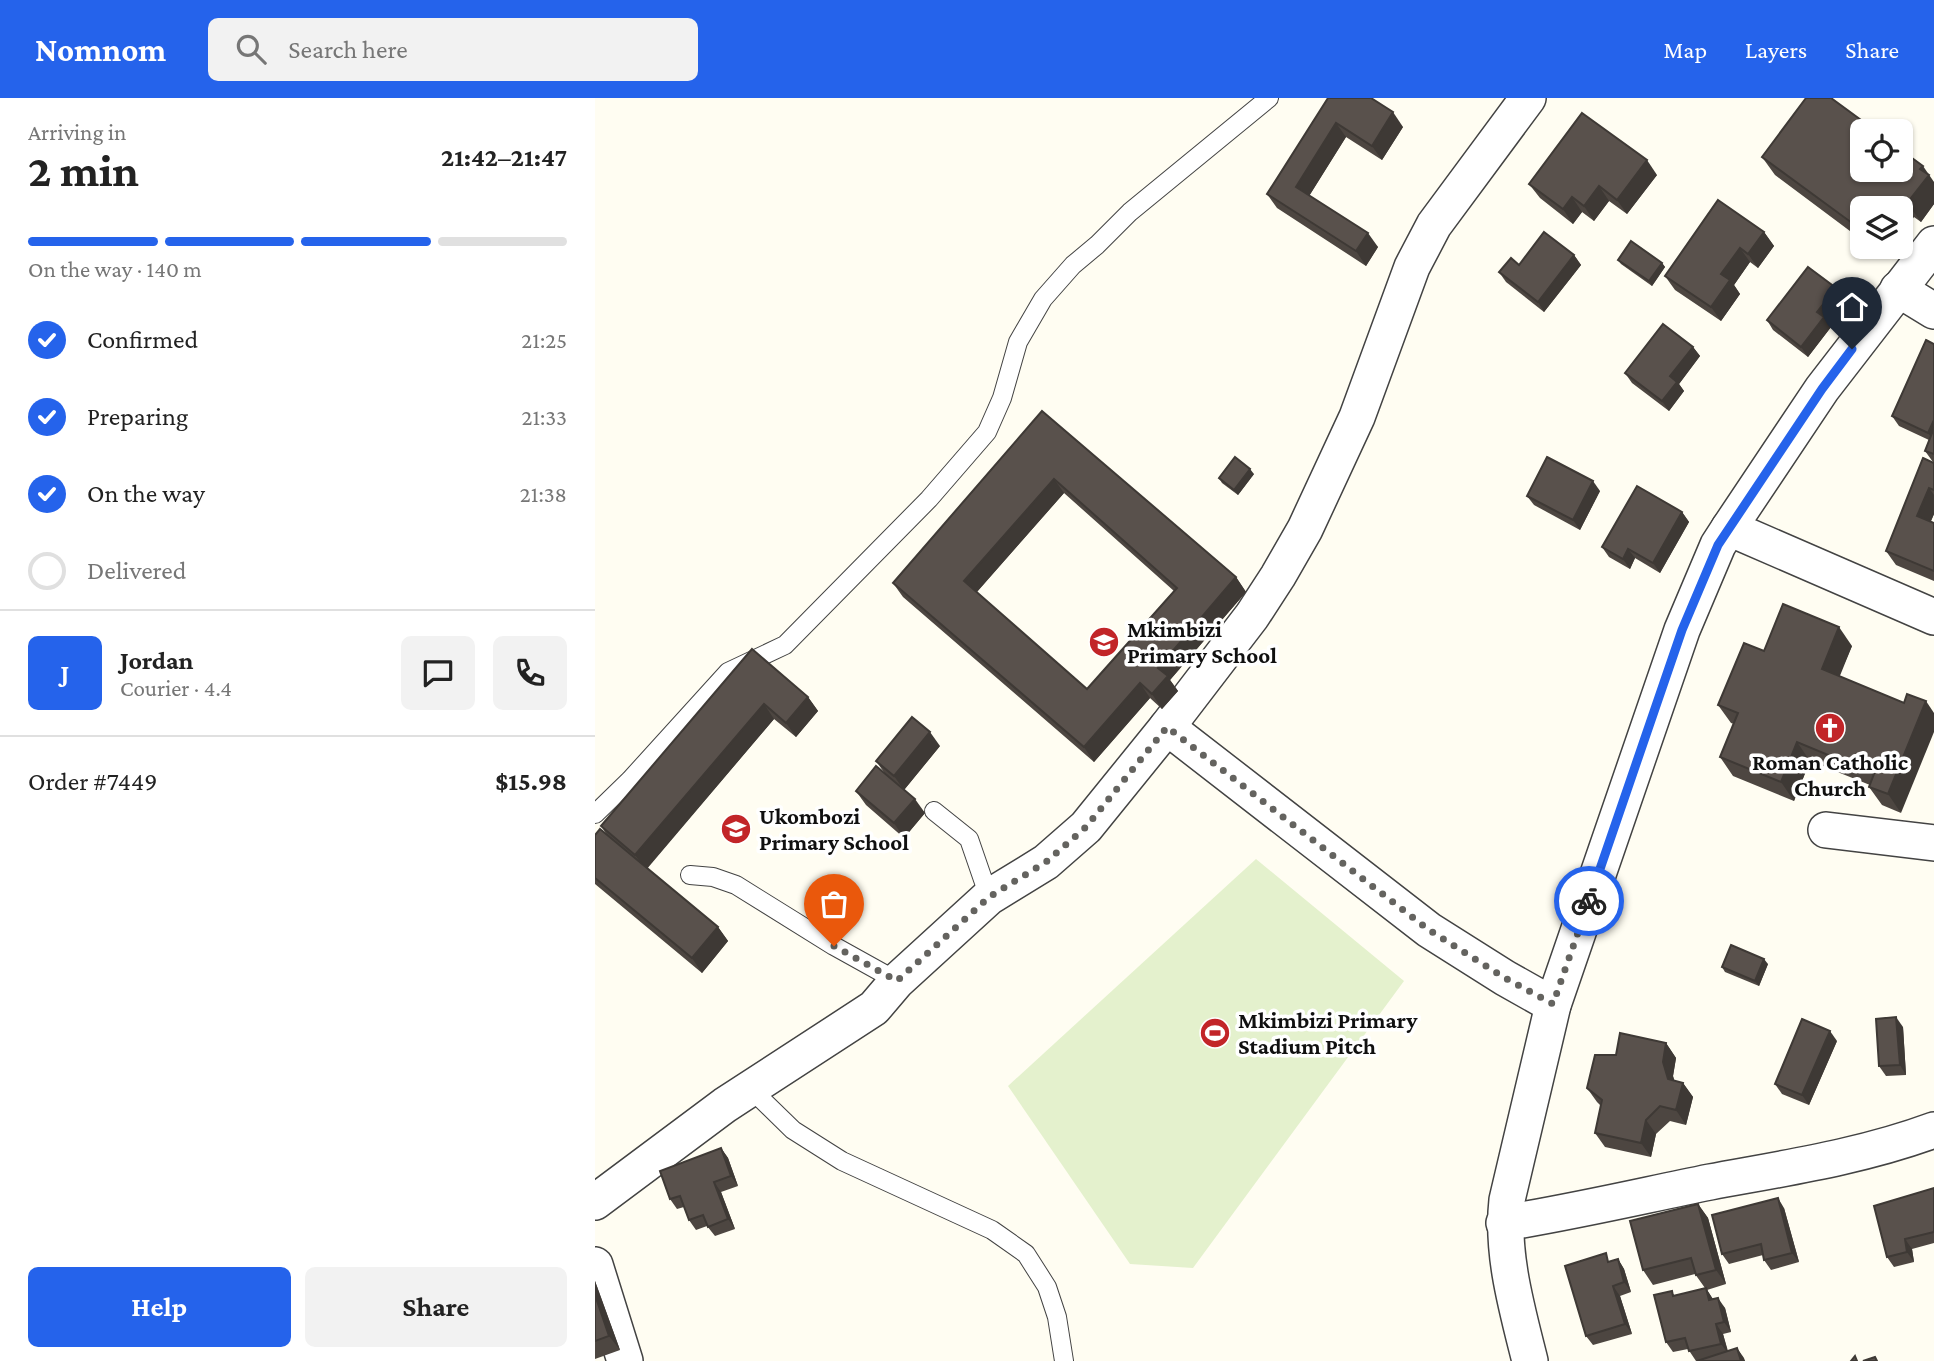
<!DOCTYPE html>
<meta charset="utf-8">
<style>
body{margin:0;font-family:"Crimson Pro",serif;background:#f2f2f2;color:#222;height:100vh;display:flex;flex-direction:column;font-size:26px;white-space:nowrap}
*{box-sizing:border-box;margin:0}
p{font-size:23px;color:#767676}
.icon{flex:none;width:38px;height:38px;fill:none;stroke:currentColor;stroke-width:2;stroke-linecap:round;stroke-linejoin:round}
.map{position:relative;flex:1;overflow:hidden}
.panel{display:flex;flex-direction:column;background:#fff;width:595px}
.panel>*{flex:none}
.controls{position:absolute;left:1255px;top:21px;display:grid;gap:14px}
.controls a{display:grid;place-items:center;width:63px;height:63px;border-radius:10px;background:#fff;box-shadow:0 2px 5px #0004;font-size:35px}
.pin{position:absolute;display:grid;place-items:center;width:60px;height:60px;color:#fff;margin:-72px -30px;border-radius:50% 50% 50% 0;rotate:-45deg;box-shadow:0 0 7px #0007}
.pin .icon{rotate:45deg}
.courier{position:absolute;display:grid;place-items:center;width:70px;height:70px;margin:-35px;border:5px solid #2563eb;border-radius:50%;background:#fff;color:#222;box-shadow:0 2px 9px #0007}
.headline em{font-style:normal;font-weight:700}
.headline div{display:flex;flex-direction:column-reverse}
.headline{display:flex;align-items:center;justify-content:space-between;height:119px;padding:0 28px}
h1{font-size:46px;font-weight:700;line-height:52px}
.bar{display:grid;grid-template-columns:repeat(4,1fr);gap:10px 7px;align-content:center;height:84px;padding:0 28px}
.bar i{height:9px;border-radius:5px;background:#e0e0e0}
.bar .on{background:#2563eb}
.bar p{grid-column:span 4}
.line{display:flex;align-items:center;gap:18px;padding:0 28px;border-top:2px solid #e0e0e0}
.line div{flex:1}
.round{display:grid;place-items:center;flex:none;width:74px;height:74px;border-radius:10px;background:#f2f2f2}
ol{padding:0 28px;list-style:none}
li{display:flex;align-items:center;gap:21px;height:77px}
li p{margin-inline-start:auto}
li .icon{padding:7px;border-radius:50%;background:#2563eb;color:#fff;stroke-width:4}
li:last-child{color:#767676}
li i{width:38px;height:38px;border:4px solid #e0e0e0;border-radius:50%}
.button{display:flex;gap:14px;margin-top:auto;padding:14px 28px}
.button a{flex:1;height:80px;border-radius:10px;background:#2563eb;color:#fff;font-size:28px;font-weight:700;line-height:80px;text-align:center}
.button a+a{background:#f2f2f2;color:#222}
header{display:flex;align-items:center;gap:42px;box-sizing:border-box;height:98px;padding:0 35px;background:#2563eb;color:#fff}
header strong{font-size:33px}
nav{display:flex;gap:38px;margin-inline-start:auto;font-size:24px}
.search{width:490px;height:63px;background:#f2f2f2;display:flex;align-items:center;gap:18px;box-sizing:border-box;padding:0 24px;border-radius:10px;color:#767676;font-size:26px}
main{display:flex;flex:1;min-height:0}
.map>svg:first-child{display:block}
.pitch{fill:#e4f1cd}
.lines{fill:none;stroke-linecap:round;stroke-linejoin:round}
.lane-casing{stroke:#434343;stroke-width:20}
.street-casing{stroke:#434343;stroke-width:38}
.lane{stroke:#fff;stroke-width:18}
.street{stroke:#fff;stroke-width:35}
.wall{fill:#4d4641;fill-rule:evenodd}
.shaded-wall{fill:#3e3935}
.building{fill:#59514c;stroke:#3e3935;stroke-width:2;fill-rule:evenodd}
.done{stroke:#64635f;stroke-width:7;stroke-dasharray:0 12.6}
.route{stroke:#2563eb;stroke-width:9}
.labels{text-anchor:middle;stroke-width:7;stroke-linejoin:round;paint-order:stroke}
.poi-label{font-size:23px;font-weight:bold;fill:#101010;stroke:#fff;text-anchor:start}
</style>
<header>
<strong>Nomnom</strong>
<div class="search"><svg class="icon" aria-label="search" viewBox="0 0 24 24"><circle cx="10" cy="10" r="6"/><path d="M15 15l6 6"/></svg>Search here</div>
<nav><a>Map</a><a>Layers</a><a>Share</a></nav>
</header>
<main>
<section class="panel">
<div class="headline"><div><h1>2 min</h1><p>Arriving in</p></div><em>21:42–21:47</em></div>
<div class="bar"><i class="on"></i><i class="on"></i><i class="on"></i><i></i><p>On the way · 140 m</p></div>
<ol>
<li><svg class="icon" aria-label="check" viewBox="0 0 24 24"><path d="M5 12l5 5 9-10"/></svg>Confirmed<p>21:25</p></li>
<li><svg class="icon" aria-label="check" viewBox="0 0 24 24"><path d="M5 12l5 5 9-10"/></svg>Preparing<p>21:33</p></li>
<li><svg class="icon" aria-label="check" viewBox="0 0 24 24"><path d="M5 12l5 5 9-10"/></svg>On the way<p>21:38</p></li>
<li><i></i>Delivered</li>
</ol>
<div class="line" style="height:126px"><b class="round" style="background:#2563eb;color:#fff">J</b><div><b>Jordan</b><p>Courier · 4.4</p></div><a class="round"><svg class="icon" aria-label="chat" viewBox="0 0 24 24"><path d="M4 5h16v11H9l-5 4z"/></svg></a><a class="round"><svg class="icon" aria-label="phone" viewBox="0 0 24 24"><path d="M5 4h4l2 5-3 2q2 4 5 5l2-3 5 2v4C11 20 4 13 5 4z"/></svg></a></div>
<div class="line" style="height:91px"><div>Order #7449</div><b>$15.98</b></div>
<div class="button"><a>Help</a><a>Share</a></div>
</section>
<div class="map">
<svg width="1339" height="1263" viewBox="0 0 1339 1263">
<rect width="100%" height="100%" fill="#fffdf2"/>
<!-- pitch -->
<path class="pitch" d="M661 761 809 883 598 1170 535 1166 413 988Z"/>
<g class="lines">
<!-- lane casing -->
<g class="lane-casing">
<g id="lane">
<path d="M339 713 374 741 394 799"/>
<path d="M0 716 35 682 133 574 190 547 334 401 392 334 407 300 423 244 448 201 478 167 502 147 535 114 674 0"/>
<path d="M95 777 118 779 141 787 239 848 302 883"/>
<path d="M155 990 198 1032 247 1063 397 1132 431 1156 452 1189 462 1219 469 1263"/>
</g>
</g>
<!-- street casing -->
<g class="street-casing">
<g id="street">
<path d="M1303 191 1339 213"/>
<path d="M1134 430 1339 519"/>
<path d="M572 629 834 832 910 880 958 907"/>
<path d="M1231 732 1339 745"/>
<path d="M0 1104 130 1007 279 910 302 883 394 799 451 764 491 729 572 629 657 518 683 478 710 431 762 319 817 169 839 127 933 0"/>
<path d="M909 1125C978 1114 1046 1098 1115 1084 1190 1070 1266 1059 1339 1032"/>
<path d="M0 1167 30 1263"/>
<path d="M935 1263C922 1211 906 1156 912 1102L958 907 1087 532 1123 447 1134 430 1227 291 1339 146"/>
</g>
</g>
<!-- lane -->
<use href="#lane" class="lane"/>
<!-- street -->
<use href="#street" class="street"/>
</g>
<!-- wall -->
<g class="wall">
<path d="M733 0 808 29 787 62 751 39 714 98 783 149 771 168 682 110 672 96Z"/>
<path d="M1167 59 1339 84V106L1326 124 1319 119 1267 110V142L1180 77Z"/>
<path d="M1062 77 1032 116 1014 103 999 123 987 114 978 126 945 100 934 86Z"/>
<path d="M1169 134 1179 148 1163 170 1155 164 1139 187 1145 196 1126 223 1080 192 1070 178Z"/>
<path d="M979 157 986 167 949 214 911 184 904 174 924 167Z"/>
<path d="M1023 162 1067 165 1070 169 1057 188 1026 166Z"/>
<path d="M1241 190 1248 200 1231 222 1236 229 1213 259 1178 232 1172 222Z"/>
<path d="M1339 246V416L1336 423 1339 425V483L1301 467 1291 453 1338 364 1330 353 1334 342 1304 328 1297 318Z"/>
<path d="M1098 249 1105 258 1084 286 1089 293 1074 313 1037 285 1030 275Z"/>
<path d="M447 313 641 479 651 494 575 582 583 593 567 611 555 600 499 664 308 499 298 485ZM469 395 579 493 492 591 382 494Z"/>
<path d="M659 376 643 397 627 385 624 380Z"/>
<path d="M1005 393 985 432 939 407 932 398Z"/>
<path d="M1087 414 1094 424 1065 475 1040 460 1035 471 1014 459 1007 449Z"/>
<path d="M1257 548 1244 578 1306 715 1287 707 1274 689 1275 687 1215 663 1199 703 1138 678 1125 659 1139 626 1136 625 1123 607 1169 553Z"/>
<path d="M157 551 213 599 223 613 201 639 179 621 52 770 123 829 133 843 107 875 0 786V737H12L6 728Z"/>
<path d="M345 648 309 692 330 715 309 740 271 707 261 693 291 677 281 663Z"/>
<path d="M1173 866 1164 888 1130 874 1127 869Z"/>
<path d="M1308 929 1311 977 1291 978 1284 968Z"/>
<path d="M1242 943 1214 1007 1187 996 1180 986Z"/>
<path d="M1071 945 1081 960 1078 978 1079 983 1088 985 1098 999 1091 1027 1075 1023 1061 1036 1056 1059 1010 1049 1000 1035 1006 1008 1002 1004 992 990 1021 957Z"/>
<path d="M126 1050 133 1060 143 1088 126 1094 140 1131 120 1138 112 1128 101 1132 94 1122 89 1109 82 1111 75 1101Z"/>
<path d="M1339 1090V1145L1317 1151 1319 1164 1299 1169 1292 1159Z"/>
<path d="M1103 1106 1113 1120 1131 1186 1112 1192 1118 1201 1130 1210 1136 1234 1128 1236 1133 1253 1142 1250 1150 1263H1101L1093 1251 1078 1254 1071 1244 1080 1198 1110 1190 1100 1176 1058 1187 1048 1172Z"/>
<path d="M1189 1110 1204 1164 1176 1172 1169 1162 1168 1157 1134 1166 1127 1156Z"/>
<path d="M1023 1161 1029 1171 1036 1194 1025 1198 1037 1236 998 1247 991 1238 1016 1163Z"/>
<path d="M0 1183 25 1252 0 1261Z"/>
</g>
<!-- shaded-wall -->
<g class="shaded-wall">
<path d="M798 14 808 29 787 62 777 48Z"/>
<path d="M741 25 751 39 711 103 701 89Z"/>
<path d="M1052 62 1062 77 1032 116 1022 102Z"/>
<path d="M1328 68 1339 84V106L1326 124 1312 105 1325 71Z"/>
<path d="M1004 88 1014 103 999 123 989 108Z"/>
<path d="M977 99 987 114 978 126 968 111Z"/>
<path d="M1306 100 1319 119 1306 136V110H1298Z"/>
<path d="M1262 119 1267 125V140L1257 125Z"/>
<path d="M1169 134 1179 148 1163 170 1153 156Z"/>
<path d="M773 135 783 149 771 168 761 153Z"/>
<path d="M1145 150 1155 164 1139 187 1145 196 1126 223 1116 209 1126 176Z"/>
<path d="M979 157 986 167 949 214 943 204Z"/>
<path d="M1067 165 1070 169 1057 188 1054 183Z"/>
<path d="M1241 190 1248 200 1231 222 1236 229 1213 259 1206 249 1222 214Z"/>
<path d="M1098 249 1105 258 1084 286 1089 293 1074 313 1067 303 1075 278Z"/>
<path d="M1339 322V343L1333 335Z"/>
<path d="M655 371 659 376 643 397 639 392Z"/>
<path d="M459 381 469 395 379 497 369 483Z"/>
<path d="M998 383 1005 393 985 432 978 422Z"/>
<path d="M1334 390 1339 397V416L1332 432 1322 418Z"/>
<path d="M1087 414 1094 424 1065 475 1058 465Z"/>
<path d="M1033 451 1040 460 1035 471 1028 461Z"/>
<path d="M641 479 651 494 575 582 583 593 567 611 557 596 563 570Z"/>
<path d="M1244 529 1257 548 1240 590 1227 571Z"/>
<path d="M545 585 555 600 499 664 489 649Z"/>
<path d="M213 599 223 613 201 639 191 625Z"/>
<path d="M1331 603 1339 615V634L1306 715 1293 696Z"/>
<path d="M169 606 179 621 51 772 40 757Z"/>
<path d="M335 634 345 648 309 692 299 678Z"/>
<path d="M1202 644 1215 663 1199 703 1186 684Z"/>
<path d="M320 701 330 715 309 740 299 725Z"/>
<path d="M123 829 133 843 107 875 97 860Z"/>
<path d="M1169 861 1173 866 1164 888 1160 883Z"/>
<path d="M1301 919 1308 929 1311 977 1305 967Z"/>
<path d="M1235 933 1242 943 1214 1007 1207 997Z"/>
<path d="M1071 945 1081 960 1078 978 1084 996 1073 981 1068 964Z"/>
<path d="M1088 985 1098 999 1091 1027 1081 1012Z"/>
<path d="M1051 1022 1061 1036 1056 1059 1046 1045Z"/>
<path d="M126 1050 133 1060 143 1088 136 1078Z"/>
<path d="M119 1084 126 1094 140 1131 133 1121Z"/>
<path d="M1183 1100 1189 1110 1204 1164 1197 1155Z"/>
<path d="M1103 1106 1113 1120 1131 1186 1121 1172Z"/>
<path d="M1310 1141 1317 1151 1319 1164 1312 1154Z"/>
<path d="M1023 1161 1029 1171 1036 1194 1029 1184Z"/>
<path d="M0 1183 25 1252 14 1238 0 1197Z"/>
<path d="M1018 1188 1025 1198 1037 1236 1030 1226Z"/>
<path d="M1111 1190 1117 1200 1121 1212 1114 1202Z"/>
<path d="M1123 1200 1130 1210 1136 1234 1129 1224Z"/>
<path d="M1121 1226 1128 1236 1133 1255 1126 1246Z"/>
<path d="M1142 1250 1149 1260 1150 1263H1146Z"/>
</g>
<!-- building -->
<g class="building">
<path d="M733 0H776L798 14 777 48 741 25 701 89 773 135 761 153 672 96Z"/>
<path d="M1211 0H1236L1281 33H1267V72H1306V52L1328 68 1325 71 1334 77 1312 105 1306 100 1298 110H1267V122L1262 119 1257 125 1167 59Z"/>
<path d="M987 15 1052 62 1022 102 1004 88 989 108 977 99 968 111 934 86Z"/>
<path d="M1123 102 1169 134 1153 156 1145 150 1126 176 1135 182 1116 209 1070 178Z"/>
<path d="M949 134 979 157 943 204 904 174 916 160 924 167Z"/>
<path d="M1036 143 1067 165 1054 183 1023 162Z"/>
<path d="M1213 169 1241 190 1222 214 1229 219 1206 249 1172 222Z"/>
<path d="M1068 226 1098 249 1075 278 1082 284 1067 303 1030 275Z"/>
<path d="M1331 242 1339 246V322L1333 335 1297 318Z"/>
<path d="M447 313 641 479 563 570 573 578 557 596 545 585 489 649 298 485ZM459 381 582 490 492 591 369 483Z"/>
<path d="M1339 330V356L1330 353Z"/>
<path d="M640 359 655 371 639 392 624 380Z"/>
<path d="M952 359 998 383 978 422 932 398Z"/>
<path d="M1328 360 1339 365V392L1334 390 1322 418 1339 425V473L1291 453Z"/>
<path d="M1042 388 1087 414 1058 465 1033 451 1028 461 1007 449Z"/>
<path d="M1188 506 1244 529 1227 571 1309 605 1312 596 1331 603 1293 696 1274 689 1279 676 1202 644 1186 684 1125 659 1143 615 1123 607 1149 545 1169 553Z"/>
<path d="M157 551 213 599 191 625 169 606 40 757 6 728Z"/>
<path d="M317 619 335 634 299 678 281 663Z"/>
<path d="M281 668 320 701 299 725 261 693Z"/>
<path d="M5 731 123 829 97 860 0 780V737Z"/>
<path d="M1136 847 1169 861 1160 883 1127 869Z"/>
<path d="M1301 919 1305 967 1284 968 1281 921Z"/>
<path d="M1207 921 1235 933 1207 997 1180 986Z"/>
<path d="M1025 935 1071 945 1068 964 1073 981 1088 985 1081 1012 1065 1008 1051 1022 1046 1045 1000 1035 1007 1002 992 990 1000 957H1021Z"/>
<path d="M126 1050 136 1078 119 1084 133 1121 113 1129 108 1117 94 1122 85 1098 75 1101 65 1073Z"/>
<path d="M1339 1090V1134L1310 1141 1312 1154 1292 1159 1279 1108Z"/>
<path d="M1183 1100 1197 1155 1169 1162 1166 1146 1127 1156 1117 1117Z"/>
<path d="M1103 1106 1121 1172 1101 1177 1096 1160 1048 1172 1035 1123Z"/>
<path d="M1011 1155 1013 1164 1023 1161 1029 1184 1018 1188 1030 1226 991 1238 970 1168Z"/>
<path d="M1111 1190 1114 1202 1123 1200 1129 1224 1121 1226 1126 1246 1094 1253 1090 1240 1071 1244 1059 1197 1077 1193 1078 1198Z"/>
<path d="M0 1197 14 1238 0 1243Z"/>
<path d="M1142 1250 1146 1263H1102Z"/>
<path d="M1260 1258 1262 1263H1256Z"/>
<path d="M1280 1259 1282 1263H1268Z"/>
</g>
<g class="lines">
<!-- done -->
<path class="done" d="M239 848 302 883 394 799 451 764 491 729 572 629 834 832 910 880 958 906 994 803"/>
<!-- route -->
<path class="route" d="M994 803 1087 532 1123 447 1227 291 1257 251"/>
</g>
<!-- icons -->
<defs>
<g id="school-disc" transform="scale(1.575)"><circle r="9.5" fill="#c22528" stroke="#fff"/><path d="M0-5L7-2L0 1L-7-2ZM-4 1L0 2.5L4 1V4Q0 6-4 4Z" fill="#fff"/></g>
<g id="church-disc" transform="scale(1.575)"><circle r="9.5" fill="#c22528" stroke="#fff"/><path d="M-1.2-6h2.4v3.5h3.3v2.4h-3.3V6h-2.4V-.1h-3.3v-2.4h3.3Z" fill="#fff"/></g>
<g id="stadium-disc" transform="scale(1.575)"><circle r="9.5" fill="#c22528" stroke="#fff"/><path d="M0-5a6.5 5 0 1 0 0 10a6.5 5 0 1 0 0-10ZM-3.5-1.8h7v3.6h-7Z" fill="#fff"/></g>
</defs>
<g fill-rule="evenodd">
<use href="#school-disc" x="509" y="544"/>
<use href="#church-disc" x="1235" y="630"/>
<use href="#school-disc" x="141" y="731"/>
<use href="#stadium-disc" x="620" y="935"/>
</g>
<g class="labels">
<!-- poi labels -->
<g class="poi-label">
<text x="532" y="539">Mkimbizi<tspan x="532" dy="26">Primary School</tspan></text>
<text x="1235" y="672" text-anchor="middle">Roman Catholic<tspan x="1235" dy="26">Church</tspan></text>
<text x="164" y="726">Ukombozi<tspan x="164" dy="26">Primary School</tspan></text>
<text x="643" y="930">Mkimbizi Primary<tspan x="643" dy="26">Stadium Pitch</tspan></text>
</g>
</g>
</svg>
<div class="controls">
<a><svg class="icon" aria-label="locate" viewBox="0 0 24 24"><circle cx="12" cy="12" r="6"/><path d="M12 2v4M12 18v4M2 12h4M18 12h4"/></svg></a>
<a><svg class="icon" aria-label="layers" viewBox="0 0 24 24"><path d="M12 4l9 5-9 5-9-5zM3 14l9 5 9-5"/></svg></a>
</div>
<div class="pin" style="left:239px;top:848px;background:#ea580c"><svg class="icon" aria-label="bag" viewBox="0 0 24 24"><path d="M5 8h14l-1 12H6zM9 8a3 3 0 0 1 6 0"/></svg></div>
<div class="pin" style="left:1257px;top:251px;background:#1f2937"><svg class="icon" aria-label="home" viewBox="0 0 24 24"><path d="M3 11l9-7 9 7M6 9v11h12V9"/></svg></div>
<div class="courier" style="left:994px;top:803px"><svg class="icon" aria-label="bike" viewBox="0 0 24 24"><circle cx="6" cy="16" r="4"/><circle cx="18" cy="16" r="4"/><path d="M6 16l4-8h5l3 8M10 8l3 8H6M13 5h3"/></svg></div>
</div>
</main>
